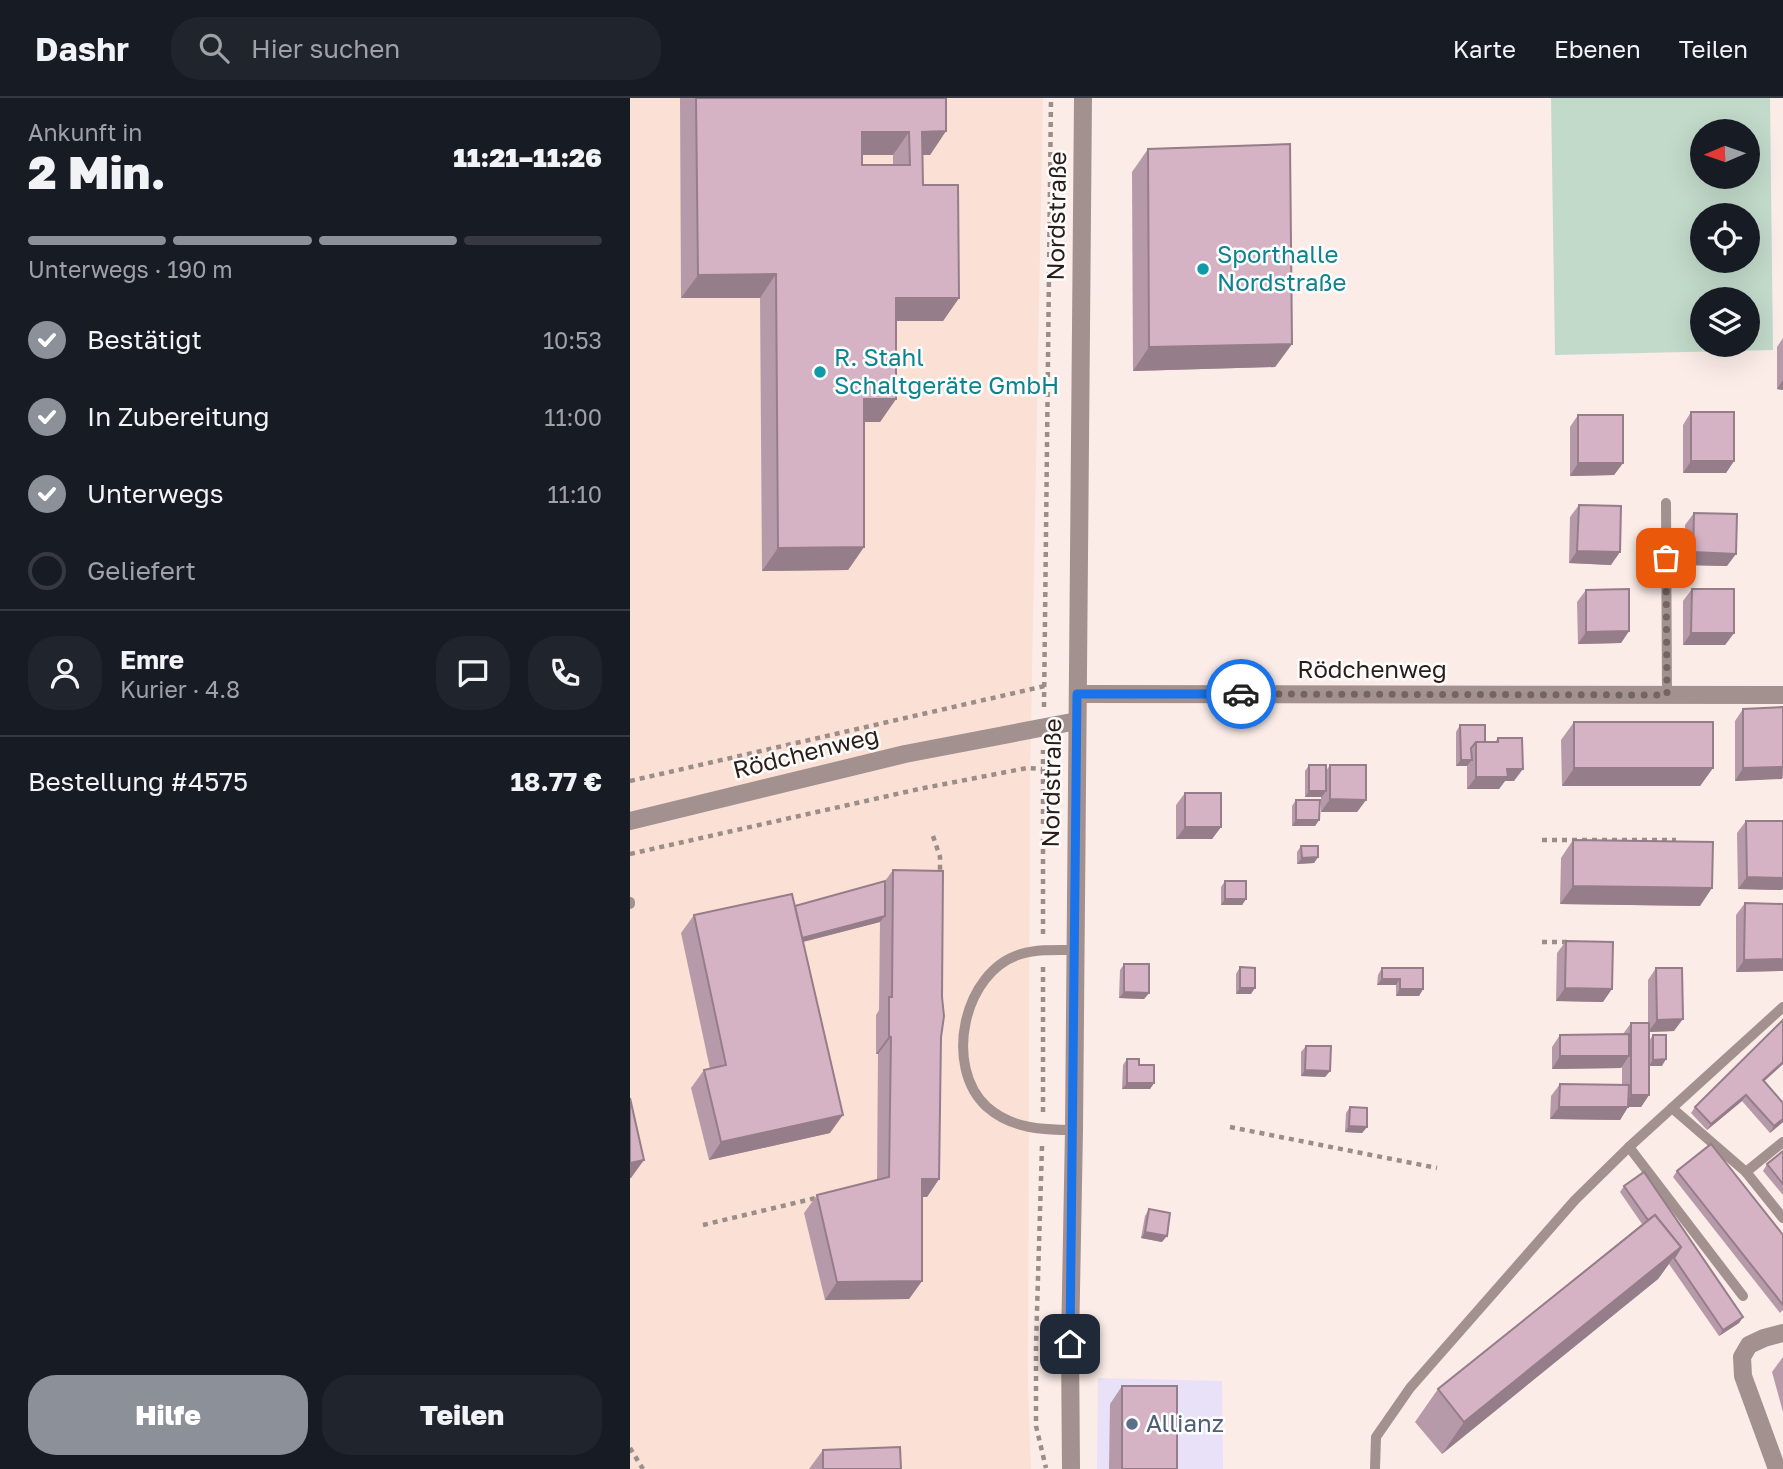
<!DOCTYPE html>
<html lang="de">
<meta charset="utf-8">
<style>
body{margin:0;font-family:"Golos Text",sans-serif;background:#20242c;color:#f1f3f6;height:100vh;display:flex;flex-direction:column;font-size:26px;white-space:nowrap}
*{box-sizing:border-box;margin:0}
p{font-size:23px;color:#9ea1a6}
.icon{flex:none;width:38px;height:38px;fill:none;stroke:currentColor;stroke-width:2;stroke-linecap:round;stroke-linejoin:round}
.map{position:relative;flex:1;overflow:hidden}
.side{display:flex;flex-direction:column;background:#171b24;width:630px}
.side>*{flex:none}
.needle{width:46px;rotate:268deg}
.tools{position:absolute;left:1060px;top:21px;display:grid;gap:14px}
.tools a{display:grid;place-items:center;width:70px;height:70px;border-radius:50%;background:#171b24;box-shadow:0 7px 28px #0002;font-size:35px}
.pin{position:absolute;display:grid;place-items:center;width:60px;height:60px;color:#fff;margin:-30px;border-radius:14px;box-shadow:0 4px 10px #0006}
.courier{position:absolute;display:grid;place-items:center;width:70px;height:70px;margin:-35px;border:5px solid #1a73e8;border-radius:50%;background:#fff;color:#222;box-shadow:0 2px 9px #0007}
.summary em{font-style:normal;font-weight:800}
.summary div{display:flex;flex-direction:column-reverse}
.summary{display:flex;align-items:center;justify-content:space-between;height:119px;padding:0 28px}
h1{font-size:46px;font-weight:800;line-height:52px}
.bar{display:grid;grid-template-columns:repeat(4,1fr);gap:10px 7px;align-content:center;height:84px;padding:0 28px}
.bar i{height:9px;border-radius:5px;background:#363941}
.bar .current{background:#8c9099}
.bar p{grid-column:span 4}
.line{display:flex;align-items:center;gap:18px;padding:0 28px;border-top:2px solid #363941}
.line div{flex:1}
.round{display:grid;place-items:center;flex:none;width:74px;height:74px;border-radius:28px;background:#20242c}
ol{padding:0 28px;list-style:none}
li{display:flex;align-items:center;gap:21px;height:77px}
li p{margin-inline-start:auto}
li .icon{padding:7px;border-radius:50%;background:#8c9099;color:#fff;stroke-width:4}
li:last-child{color:#9ea1a6}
li i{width:38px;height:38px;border:4px solid #363941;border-radius:50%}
.action{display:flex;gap:14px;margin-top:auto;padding:14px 28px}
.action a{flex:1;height:80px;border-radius:28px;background:#8c9099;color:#fff;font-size:28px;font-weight:800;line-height:80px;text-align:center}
.action a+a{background:#20242c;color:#f1f3f6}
header{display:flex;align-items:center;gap:42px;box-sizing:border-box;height:98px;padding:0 35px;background:#171b24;border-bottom:2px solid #363941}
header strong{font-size:33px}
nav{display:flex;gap:38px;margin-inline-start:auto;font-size:24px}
.search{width:490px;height:63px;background:#20242c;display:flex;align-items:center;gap:18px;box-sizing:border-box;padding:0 24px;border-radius:28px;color:#9ea1a6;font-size:26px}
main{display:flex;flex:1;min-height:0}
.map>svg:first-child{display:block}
.commercial{fill:#e9e1f7}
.built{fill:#fbe0d6}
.green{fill:#c2daca;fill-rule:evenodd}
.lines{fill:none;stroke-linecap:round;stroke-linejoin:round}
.path{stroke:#9b8d88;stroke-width:4.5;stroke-dasharray:5 5;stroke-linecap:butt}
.lane{stroke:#a2918f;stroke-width:10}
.street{stroke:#a2918f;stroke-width:18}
.wall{fill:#b79aa9;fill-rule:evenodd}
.shaded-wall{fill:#957d89}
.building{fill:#d5b3c4;stroke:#957d89;stroke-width:2;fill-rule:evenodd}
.done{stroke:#736560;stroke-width:7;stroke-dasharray:0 12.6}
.route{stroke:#1a73e8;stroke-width:9}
.culture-dot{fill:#0f9aa8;stroke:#fdfdfd;stroke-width:2.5}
.service-dot{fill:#5c6f8a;stroke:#fdfdfd;stroke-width:2.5}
.labels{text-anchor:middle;stroke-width:5;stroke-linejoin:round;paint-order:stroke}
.street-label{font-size:24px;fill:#2a1d18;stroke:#fdfdfd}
.culture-label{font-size:24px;fill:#0d838f;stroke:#fdfdfd;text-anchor:start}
.service-label{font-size:24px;fill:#4e5e75;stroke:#fdfdfd;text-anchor:start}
</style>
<header>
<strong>Dashr</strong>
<div class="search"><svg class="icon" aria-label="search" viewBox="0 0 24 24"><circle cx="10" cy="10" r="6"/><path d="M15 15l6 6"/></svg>Hier suchen</div>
<nav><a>Karte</a><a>Ebenen</a><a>Teilen</a></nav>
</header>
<main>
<section class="side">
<div class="summary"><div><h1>2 Min.</h1><p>Ankunft in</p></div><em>11:21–11:26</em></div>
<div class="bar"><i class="current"></i><i class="current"></i><i class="current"></i><i></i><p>Unterwegs · 190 m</p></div>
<ol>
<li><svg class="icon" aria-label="check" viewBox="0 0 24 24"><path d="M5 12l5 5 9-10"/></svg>Bestätigt<p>10:53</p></li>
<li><svg class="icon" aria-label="check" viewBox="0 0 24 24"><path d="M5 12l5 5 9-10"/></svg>In Zubereitung<p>11:00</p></li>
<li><svg class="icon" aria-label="check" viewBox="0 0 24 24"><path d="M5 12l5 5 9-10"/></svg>Unterwegs<p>11:10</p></li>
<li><i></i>Geliefert</li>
</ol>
<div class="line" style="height:126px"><a class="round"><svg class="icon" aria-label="person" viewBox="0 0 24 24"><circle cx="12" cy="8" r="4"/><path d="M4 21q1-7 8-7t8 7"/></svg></a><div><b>Emre</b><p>Kurier · 4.8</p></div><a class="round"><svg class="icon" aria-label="chat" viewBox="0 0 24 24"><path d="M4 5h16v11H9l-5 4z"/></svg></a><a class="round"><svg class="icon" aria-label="phone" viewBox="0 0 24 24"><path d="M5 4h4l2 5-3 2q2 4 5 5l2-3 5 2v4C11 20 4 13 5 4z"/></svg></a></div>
<div class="line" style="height:91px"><div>Bestellung #4575</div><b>18.77 €</b></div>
<div class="action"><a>Hilfe</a><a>Teilen</a></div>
</section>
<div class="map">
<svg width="1153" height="1371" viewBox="0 0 1153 1371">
<rect width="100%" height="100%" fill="#fbece7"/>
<!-- commercial -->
<path class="commercial" d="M468 1280 592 1283 593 1371H467Z"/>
<!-- built -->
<path class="built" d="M0 0H413L400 682 398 1286 401 1371H0Z"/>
<!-- green -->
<path class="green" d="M921 0H1140L1143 252 925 257ZM1073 33H1118V79H1073ZM1073 117H1118V163H1073ZM1073 201H1118V247H1073Z"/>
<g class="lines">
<!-- path -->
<g class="path">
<path d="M414 609 421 0"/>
<path d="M0 683 415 588"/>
<path d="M303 738 310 759V778"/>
<path d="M912 742H1046"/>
<path d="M0 756 289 691 397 670 412 671"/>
<path d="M413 836V652"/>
<path d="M912 844H941"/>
<path d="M413 869V1015"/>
<path d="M600 1029 807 1070"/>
<path d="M412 1048 406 1246V1328L416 1370"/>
<path d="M73 1127 190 1099"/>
<path d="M0 1350 13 1371"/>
</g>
<!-- lane -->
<g class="lane">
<path d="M1036 405 1037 597"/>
<path d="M0 804V806"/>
<path d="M1042 1010 1116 1074 1153 1120"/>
<path d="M444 1032C413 1032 382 1031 357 1009 313 969 333 873 391 856 408 851 427 852 445 852"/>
<path d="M999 1049 1113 1198"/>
<path d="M1116 1074 1153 1044"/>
<path d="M745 1371 746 1339 780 1290 945 1102 999 1049 1153 909"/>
</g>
<!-- street -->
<g class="street">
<path d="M448 596 1153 597"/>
<path d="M0 723 275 656 447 623"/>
<path d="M441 1371 440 1246 444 1032 453 0"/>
<path d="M1147 1371 1113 1278 1112 1259 1119 1247 1134 1240 1153 1235"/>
</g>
</g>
<!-- wall -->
<g class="wall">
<path d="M50 0H316V33L300 57H293V87L329 200 313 223H266V301L250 324H234V449L218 472 132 473 130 200H51ZM232 57H263V67H232Z"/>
<path d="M518 51 662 246 645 269 503 273 502 74Z"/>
<path d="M1153 240V292L1147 291V249Z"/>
<path d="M1061 314 1104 363 1096 375H1053V327Z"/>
<path d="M948 317 993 365 984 377 940 378V329Z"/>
<path d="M949 407 981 467 939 465 940 419Z"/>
<path d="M1064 415 1097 468 1054 467 1055 427Z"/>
<path d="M1062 491 1104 535 1095 547H1053V503Z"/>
<path d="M956 492 999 533 991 545 948 546 947 504Z"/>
<path d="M1153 609V680L1105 683V623L1113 611Z"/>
<path d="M944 624 1083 670 1070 688H932L931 642Z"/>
<path d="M830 627 855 644H865L868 640 884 683H875L869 691H837V668H826V634Z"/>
<path d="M679 667 696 673 700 667 736 702 727 714H691V699H675V673Z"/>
<path d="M555 695 591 729 582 741H546V707Z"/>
<path d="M666 702 689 722 685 728H662V708Z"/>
<path d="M1116 723H1153V790L1152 792 1108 791 1107 735Z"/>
<path d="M943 742 1070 808 930 806 931 760Z"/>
<path d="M671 748 688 759 684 765 667 766V754Z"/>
<path d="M263 772 311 939 309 1081 297 1099H292V1183L279 1201 195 1202 174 1115 187 1097 247 1082 248 956H246V917L249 912 250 824 173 844 200 1035 79 1062 61 990 74 972 80 971 51 835 64 817 164 808 255 783Z"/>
<path d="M595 783 616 801 612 807H591V789Z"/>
<path d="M1115 805 1153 806V873L1106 874V817Z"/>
<path d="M936 843 973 904 926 903 927 855Z"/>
<path d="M494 866 519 895 514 901 489 900 490 872Z"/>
<path d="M610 869 621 896H606V876Z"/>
<path d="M752 870 793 891 789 898H766V887H747L748 877Z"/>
<path d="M1026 870 1044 933 1019 934V943L1023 937 1032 968H1019V997L1011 1009H998L990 1022 920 1021 921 998 930 986 992 987V968L991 970 922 971V949L930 937 993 936 1001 925H1018V882Z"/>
<path d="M1153 922V966L1134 983 1153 1005V1024L1140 1035 1112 1003 1077 1032 1061 1015 1065 1009Z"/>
<path d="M676 948 700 973 695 979 671 978V954Z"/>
<path d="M497 961 509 967 524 985 520 991H492L493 967Z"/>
<path d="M720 1009 737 1029 732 1035 715 1034 716 1015Z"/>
<path d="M1153 1053V1097L1133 1073 1137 1066Z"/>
<path d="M1047 1073 1153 1137V1212L1150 1215 1043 1079Z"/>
<path d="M994 1088 1113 1219 1109 1225 1089 1238 1039 1166 1028 1181 812 1356 785 1324 808 1291 1012 1126 990 1094Z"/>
<path d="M519 1111 532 1144 511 1140 515 1118Z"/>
<path d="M1153 1259V1314L1142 1274Z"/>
<path d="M492 1288 547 1371H479L480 1306Z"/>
<path d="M193 1352 271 1371H179Z"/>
</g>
<!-- shaded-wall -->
<g class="shaded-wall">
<path d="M316 33 300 57H280L292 34Z"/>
<path d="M232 34H279L263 57H216Z"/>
<path d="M146 176 130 200H51L68 177Z"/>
<path d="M266 200H329L313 223H249Z"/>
<path d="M662 246 645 269 503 273 519 249Z"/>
<path d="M1153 282V292L1147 291Z"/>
<path d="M234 301H266L250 324H218Z"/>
<path d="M1061 363H1104L1096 375H1053Z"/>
<path d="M948 365H993L984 377 940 378Z"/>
<path d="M234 449 218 472 132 473 148 450Z"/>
<path d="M947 453 990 454 981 467 939 465Z"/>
<path d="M1063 454 1106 456 1097 468 1054 467Z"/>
<path d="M999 533 991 545 948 546 956 534Z"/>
<path d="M1061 535H1104L1095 547H1053Z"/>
<path d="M831 662H842L837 668H826Z"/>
<path d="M1153 669 1152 681 1105 683 1113 670Z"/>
<path d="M944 670H1083L1070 688H932Z"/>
<path d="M877 671H893L884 683H875L869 691H837L846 679Z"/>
<path d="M679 693H696L692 699H675Z"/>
<path d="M700 701 736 702 727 714H691Z"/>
<path d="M666 722H689L685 728H662Z"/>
<path d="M555 729H591L582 741H546Z"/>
<path d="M688 759 684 765 667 766 672 760Z"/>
<path d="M1117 779 1153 780V790L1152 792 1108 791Z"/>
<path d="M943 788 1082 790 1070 808 930 806Z"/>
<path d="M595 801H616L612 807H591Z"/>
<path d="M255 818 250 824 157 848 162 842Z"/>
<path d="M1153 861V873L1106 874 1114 862Z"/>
<path d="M752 881H770L766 887H747Z"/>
<path d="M610 890H625L621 896H606Z"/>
<path d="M935 890 982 891 973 904 926 903Z"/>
<path d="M770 891H793L789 898H766Z"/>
<path d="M494 894 519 895 514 901 489 900Z"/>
<path d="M1053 921 1044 933 1018 934 1027 922Z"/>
<path d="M259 938 261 939 248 956H246Z"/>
<path d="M930 958H999L991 970 922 971Z"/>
<path d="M1036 961 1032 968H1019L1023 962Z"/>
<path d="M1153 964V966L1129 988 1133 982Z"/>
<path d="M675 972 700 973 695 979 671 978Z"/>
<path d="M497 985H524L520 991H492Z"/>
<path d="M1001 997H1019L1011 1009H998L990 1022 920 1021 929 1009H993Z"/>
<path d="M1116 997 1112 1003 1077 1032 1081 1026Z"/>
<path d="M213 1017 200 1035 79 1062 91 1044Z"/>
<path d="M1153 1021V1024L1140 1035 1144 1028Z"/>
<path d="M719 1028 737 1029 732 1035 715 1034Z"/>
<path d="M14 1062 1 1080H0V1065Z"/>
<path d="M292 1081H309L297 1099H280Z"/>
<path d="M515 1134 537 1138 532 1144 511 1140Z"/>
<path d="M1051 1149 1028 1181 812 1356 834 1324Z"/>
<path d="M292 1183 279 1201 195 1202 207 1184Z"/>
<path d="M1113 1219 1109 1225 1089 1238 1093 1232Z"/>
</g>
<!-- building -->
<g class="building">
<path d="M66 0H316V33L292 34 293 87H328L329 200H266V301H234V449L148 450 146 176 68 177ZM232 34H279L280 67H232Z"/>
<path d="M660 46 662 246 519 249 518 51Z"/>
<rect x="1061" y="314" width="43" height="49"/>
<rect x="948" y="317" width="45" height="48"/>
<path d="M949 407 991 408 990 454 947 453Z"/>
<path d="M1064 415 1107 416 1106 456 1063 454Z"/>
<path d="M999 491V533L956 534V492Z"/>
<path d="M1062 491H1104V535H1061Z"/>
<path d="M1153 609V669L1113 670V611Z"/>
<rect x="944" y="624" width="139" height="46"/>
<path d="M830 627H855V644H846L841 650 842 662H831Z"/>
<path d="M868 640H892L893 671H877L878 679H846V644H868Z"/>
<rect x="679" y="667" width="17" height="26"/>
<path d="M700 667H736V702L700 701Z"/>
<rect x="555" y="695" width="36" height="34"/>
<path d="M666 702H690L689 722H666Z"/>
<path d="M1116 723H1153V780L1117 779Z"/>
<path d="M943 742 1083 744 1082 790 943 788Z"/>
<path d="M671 748H688V759L672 760Z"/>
<path d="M263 772 313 773 312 899 314 918 311 939 309 1081H292V1183L207 1184 187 1097 259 1079 261 939 259 938V899H262Z"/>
<path d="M255 783V818L172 840 165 808Z"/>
<rect x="595" y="783" width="21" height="18"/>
<path d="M162 796 213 1017 91 1044 74 972 96 967 64 817Z"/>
<path d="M1115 805 1153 806V861L1114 862Z"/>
<path d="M936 843 983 844 982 891 935 890Z"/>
<path d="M494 866H519V895L494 894Z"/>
<path d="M610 869 625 870V890H610Z"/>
<path d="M752 870H793V891H770V881H752Z"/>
<path d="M1026 870H1052L1053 921 1027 922Z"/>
<path d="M1153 922V964L1133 982 1153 1005V1021L1144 1028 1116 997 1081 1026 1065 1009Z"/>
<rect x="1001" y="925" width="18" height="72"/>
<path d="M999 936V958H930V937Z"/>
<path d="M1023 937H1036V961L1023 962Z"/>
<path d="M676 948H701L700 973 675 972Z"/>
<path d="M497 961H509V967H524V985H497Z"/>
<path d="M930 986 999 987 998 1009H929Z"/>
<path d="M0 1000 14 1062 0 1065Z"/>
<path d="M720 1009 737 1010V1029L719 1028Z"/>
<path d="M1081 1046 1153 1137V1207L1047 1073Z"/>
<path d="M1153 1053V1086L1137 1066Z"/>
<path d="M1014 1074 1113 1219 1093 1232 1044 1160 1051 1149 1025 1117 1018 1122 994 1088Z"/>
<path d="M519 1111 540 1115 537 1138 515 1134Z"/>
<path d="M1025 1117 1051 1149 834 1324 808 1291Z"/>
<rect x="492" y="1288" width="55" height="83"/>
<path d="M270 1349 271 1371H193V1352Z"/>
</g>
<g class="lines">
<!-- done -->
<path class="done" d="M611 596 1037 597 1036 460"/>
<!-- route -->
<path class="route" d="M440 1246 447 596H611"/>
</g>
<!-- markers -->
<g class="culture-dot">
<circle cx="573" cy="171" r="7"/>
<circle cx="190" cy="274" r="7"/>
</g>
<circle class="service-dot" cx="502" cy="1326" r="7"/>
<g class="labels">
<!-- street labels -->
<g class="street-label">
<text transform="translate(427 118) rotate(-89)" y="8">Nordstraße</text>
<text x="742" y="580">Rödchenweg</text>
<text transform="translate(176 655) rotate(-14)" y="8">Rödchenweg</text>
<text transform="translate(422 685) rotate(-89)" y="8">Nordstraße</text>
</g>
<!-- culture labels -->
<g class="culture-label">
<text x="587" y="165">Sporthalle<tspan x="587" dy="28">Nordstraße</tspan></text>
<text x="204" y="268">R. Stahl<tspan x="204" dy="28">Schaltgeräte GmbH</tspan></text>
</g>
<!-- service labels -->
<g class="service-label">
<text x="516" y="1334">Allianz</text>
</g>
</g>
</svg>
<div class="tools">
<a><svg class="needle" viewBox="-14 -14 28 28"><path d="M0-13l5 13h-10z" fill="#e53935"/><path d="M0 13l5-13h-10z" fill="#9ea1a6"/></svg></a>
<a><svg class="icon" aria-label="locate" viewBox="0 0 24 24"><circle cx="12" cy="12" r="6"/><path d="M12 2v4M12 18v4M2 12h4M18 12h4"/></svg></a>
<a><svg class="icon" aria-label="layers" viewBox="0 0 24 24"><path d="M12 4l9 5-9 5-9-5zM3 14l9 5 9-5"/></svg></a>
</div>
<div class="pin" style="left:1036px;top:460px;background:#ea580c"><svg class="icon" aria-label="bag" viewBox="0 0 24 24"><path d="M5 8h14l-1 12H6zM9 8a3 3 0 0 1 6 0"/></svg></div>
<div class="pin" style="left:440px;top:1246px;background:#1f2937"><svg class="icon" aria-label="home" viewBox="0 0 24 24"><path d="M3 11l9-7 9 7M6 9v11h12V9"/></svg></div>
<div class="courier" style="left:611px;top:596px"><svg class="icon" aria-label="car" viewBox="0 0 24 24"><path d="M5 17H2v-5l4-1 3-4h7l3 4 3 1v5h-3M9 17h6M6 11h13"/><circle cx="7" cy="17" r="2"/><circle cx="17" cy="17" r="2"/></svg></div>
</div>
</main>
